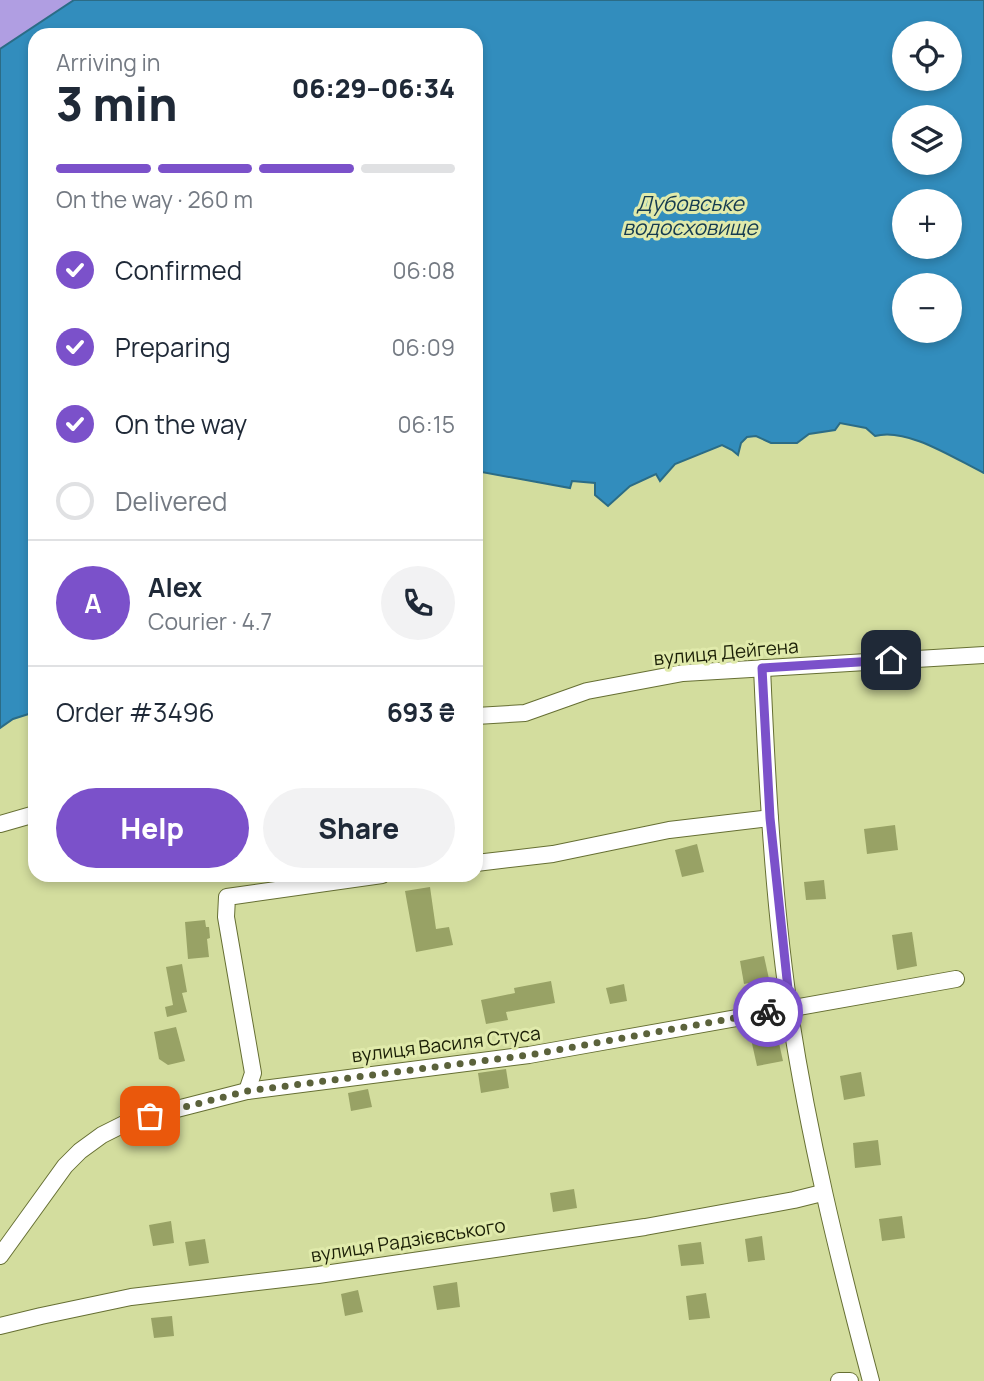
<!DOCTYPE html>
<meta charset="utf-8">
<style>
body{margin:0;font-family:Manrope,sans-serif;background:#f2f2f3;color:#1f2937;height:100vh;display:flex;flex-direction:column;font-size:26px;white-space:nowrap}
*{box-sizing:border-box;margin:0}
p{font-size:23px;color:#747a83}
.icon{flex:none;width:38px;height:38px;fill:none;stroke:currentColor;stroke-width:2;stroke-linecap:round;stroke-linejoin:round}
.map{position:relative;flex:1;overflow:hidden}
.panel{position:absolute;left:28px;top:28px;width:455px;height:854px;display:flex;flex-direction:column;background:#fff;border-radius:21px;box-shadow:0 4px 10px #0003}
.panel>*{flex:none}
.fabs{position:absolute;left:892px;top:21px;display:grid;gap:14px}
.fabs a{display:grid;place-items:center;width:70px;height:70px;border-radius:50%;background:#fff;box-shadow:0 4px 10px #0003;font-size:35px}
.pin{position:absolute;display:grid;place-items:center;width:60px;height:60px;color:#fff;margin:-30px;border-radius:14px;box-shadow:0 4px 10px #0006}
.courier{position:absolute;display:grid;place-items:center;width:70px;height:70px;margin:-35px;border:5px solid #7b51ca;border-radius:50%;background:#fff;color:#222;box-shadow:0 2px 9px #0007}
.overview em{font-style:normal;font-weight:800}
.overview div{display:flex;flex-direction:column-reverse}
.overview{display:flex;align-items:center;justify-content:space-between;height:119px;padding:0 28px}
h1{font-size:46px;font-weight:800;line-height:52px}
.bar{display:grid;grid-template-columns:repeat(4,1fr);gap:10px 7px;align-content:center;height:84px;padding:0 28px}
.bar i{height:9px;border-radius:5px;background:#e0e1e3}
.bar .selected{background:#7b51ca}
.bar p{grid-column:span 4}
.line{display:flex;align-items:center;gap:18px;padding:0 28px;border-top:2px solid #e0e1e3}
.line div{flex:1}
.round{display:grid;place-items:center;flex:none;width:74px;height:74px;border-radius:37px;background:#f2f2f3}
ol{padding:0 28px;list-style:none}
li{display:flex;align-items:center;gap:21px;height:77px}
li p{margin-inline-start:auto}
li .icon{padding:7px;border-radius:50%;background:#7b51ca;color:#fff;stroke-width:4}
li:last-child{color:#747a83}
li i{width:38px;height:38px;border:4px solid #e0e1e3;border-radius:50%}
.primary-button{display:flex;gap:14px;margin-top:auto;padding:14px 28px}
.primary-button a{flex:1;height:80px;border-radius:42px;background:#7b51ca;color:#fff;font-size:28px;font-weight:800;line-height:80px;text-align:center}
.primary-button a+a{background:#f2f2f3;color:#1f2937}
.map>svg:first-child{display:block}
.green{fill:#b09ee2}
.water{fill:#328dbd;stroke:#2b6c86;stroke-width:2;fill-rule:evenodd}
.building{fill:#98a265}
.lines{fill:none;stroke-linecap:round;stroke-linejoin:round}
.minor-casing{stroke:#666f33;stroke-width:18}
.minor{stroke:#fff;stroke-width:16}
.done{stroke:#5b623b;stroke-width:7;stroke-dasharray:0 12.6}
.route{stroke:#7b51ca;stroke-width:9}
.labels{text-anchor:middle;stroke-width:6;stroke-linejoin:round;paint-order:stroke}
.street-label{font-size:19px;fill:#1b1f06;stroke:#e0eaab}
.water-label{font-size:21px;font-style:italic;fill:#153b50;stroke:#e0eaab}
</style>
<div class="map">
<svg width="984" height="1381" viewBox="0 0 984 1381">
<rect width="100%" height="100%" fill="#d3dd9e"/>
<!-- green -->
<path class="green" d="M0 0H74L0 49Z"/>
<!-- water -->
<path class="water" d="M74 0H984V473C955 459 907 427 875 436L866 428 840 423 835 430 809 434 797 443H771L756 436 747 437 741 443 738 455 732 450 722 445 675 464 660 481 656 474 630 486 608 506 595 495V483L572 481 570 488 476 471V35H35V712L13 719 0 728V49ZM905 33H950V79H905ZM905 117H950V163H905ZM905 201H950V247H905ZM905 285H950V331H905Z"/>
<!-- building -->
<g class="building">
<path d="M895 825 898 850 867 854 864 829Z"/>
<path d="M697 844 704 872 682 877 675 850Z"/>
<path d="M824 880 826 899 806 900 804 882Z"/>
<path d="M430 887 436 929 449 927 453 945 416 952 405 891Z"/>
<path d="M205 920 206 927H209L210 938 207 939 209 957 188 959 185 922Z"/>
<path d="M912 932 917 966 897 970 892 935Z"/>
<path d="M764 956 769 979 744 984 740 961Z"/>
<path d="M182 964 187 992 182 993 187 1012 167 1017 165 1007 173 1005 166 967Z"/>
<path d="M551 981 555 1003 506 1012 508 1020 486 1024 481 1000 515 993 514 988Z"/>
<path d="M624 984 627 1001 610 1004 606 988Z"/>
<path d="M176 1027 185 1061 168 1065 159 1059 154 1032Z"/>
<path d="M777 1034 783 1061 757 1066 751 1039Z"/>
<path d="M506 1069 509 1088 481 1093 478 1073Z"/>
<path d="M861 1072 865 1096 844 1100 840 1076Z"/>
<path d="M368 1089 372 1107 351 1111 348 1093Z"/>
<path d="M878 1140 881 1165 855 1168 853 1143Z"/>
<path d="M574 1189 577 1208 553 1212 550 1193Z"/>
<path d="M902 1216 905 1238 882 1241 879 1219Z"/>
<path d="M171 1221 174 1243 153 1246 149 1225Z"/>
<path d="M762 1236 765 1260 748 1262 745 1239Z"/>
<path d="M205 1239 209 1263 189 1266 185 1242Z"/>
<path d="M701 1242 704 1264 681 1266 678 1245Z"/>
<path d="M457 1282 460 1307 437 1310 433 1286Z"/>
<path d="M358 1290 363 1312 345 1316 341 1294Z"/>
<path d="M706 1293 710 1318 689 1320 686 1296Z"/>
<path d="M172 1316 174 1336 154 1338 151 1318Z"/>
</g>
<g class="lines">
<!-- minor casing -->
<g class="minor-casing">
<g id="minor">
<path d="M762 668C767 781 773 895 789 1007 808 1134 838 1257 871 1381"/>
<path d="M476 716 525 713 587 691 683 673 984 655"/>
<path d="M0 824 35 814"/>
<path d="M476 863 553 854 669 830 770 818"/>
<path d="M247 1091 253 1073 226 917 227 897 382 875"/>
<path d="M0 1256 65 1166 80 1151 102 1135 130 1121 247 1091 529 1055 956 979"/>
<path d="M0 1326 41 1316 131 1297 318 1275 645 1227 794 1200 822 1193"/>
<path d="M839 1381H850"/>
</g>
</g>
<!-- minor -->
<use href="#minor" class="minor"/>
</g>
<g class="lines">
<!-- done -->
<path class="done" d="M150 1116 247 1091 529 1055 768 1012"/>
<!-- route -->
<path class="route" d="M768 1012 790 1008 770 818 762 668 891 660"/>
</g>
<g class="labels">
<!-- street labels -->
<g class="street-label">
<text transform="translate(726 652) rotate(-5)" y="7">вулиця Дейгена</text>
<text transform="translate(446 1044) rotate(-7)" y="7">вулиця Василя Стуса</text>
<text transform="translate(408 1240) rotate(-9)" y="7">вулиця Радзієвського</text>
</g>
<!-- water labels -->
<g class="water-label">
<text x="690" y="211">Дубовське<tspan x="690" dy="24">водосховище</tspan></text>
</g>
</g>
</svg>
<div class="fabs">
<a><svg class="icon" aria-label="locate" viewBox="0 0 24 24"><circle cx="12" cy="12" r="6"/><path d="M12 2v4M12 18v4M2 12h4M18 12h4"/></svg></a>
<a><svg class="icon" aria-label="layers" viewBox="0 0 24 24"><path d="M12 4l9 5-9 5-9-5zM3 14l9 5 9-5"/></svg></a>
<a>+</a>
<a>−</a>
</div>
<div class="pin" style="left:150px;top:1116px;background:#ea580c"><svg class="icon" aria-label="bag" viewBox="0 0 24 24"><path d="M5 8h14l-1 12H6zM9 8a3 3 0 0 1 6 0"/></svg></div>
<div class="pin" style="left:891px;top:660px;background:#1f2937"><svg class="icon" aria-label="home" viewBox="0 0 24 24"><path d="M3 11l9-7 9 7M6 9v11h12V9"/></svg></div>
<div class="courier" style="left:768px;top:1012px"><svg class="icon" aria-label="bike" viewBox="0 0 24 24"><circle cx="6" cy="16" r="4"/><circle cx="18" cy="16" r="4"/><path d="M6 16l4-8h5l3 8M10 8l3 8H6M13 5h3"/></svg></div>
<section class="panel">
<div class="overview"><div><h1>3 min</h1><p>Arriving in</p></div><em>06:29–06:34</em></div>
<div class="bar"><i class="selected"></i><i class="selected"></i><i class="selected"></i><i></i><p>On the way · 260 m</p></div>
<ol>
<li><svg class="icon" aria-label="check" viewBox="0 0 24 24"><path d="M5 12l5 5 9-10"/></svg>Confirmed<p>06:08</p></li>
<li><svg class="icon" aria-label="check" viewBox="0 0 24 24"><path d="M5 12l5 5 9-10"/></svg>Preparing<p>06:09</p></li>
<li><svg class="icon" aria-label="check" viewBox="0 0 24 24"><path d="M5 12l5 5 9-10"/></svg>On the way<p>06:15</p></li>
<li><i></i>Delivered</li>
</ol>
<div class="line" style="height:126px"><b class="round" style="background:#7b51ca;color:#fff">A</b><div><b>Alex</b><p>Courier · 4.7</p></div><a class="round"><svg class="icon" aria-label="phone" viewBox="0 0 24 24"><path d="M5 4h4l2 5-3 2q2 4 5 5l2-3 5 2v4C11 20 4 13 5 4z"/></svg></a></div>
<div class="line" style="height:91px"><div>Order #3496</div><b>693 ₴</b></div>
<div class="primary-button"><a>Help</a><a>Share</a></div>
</section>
</div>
